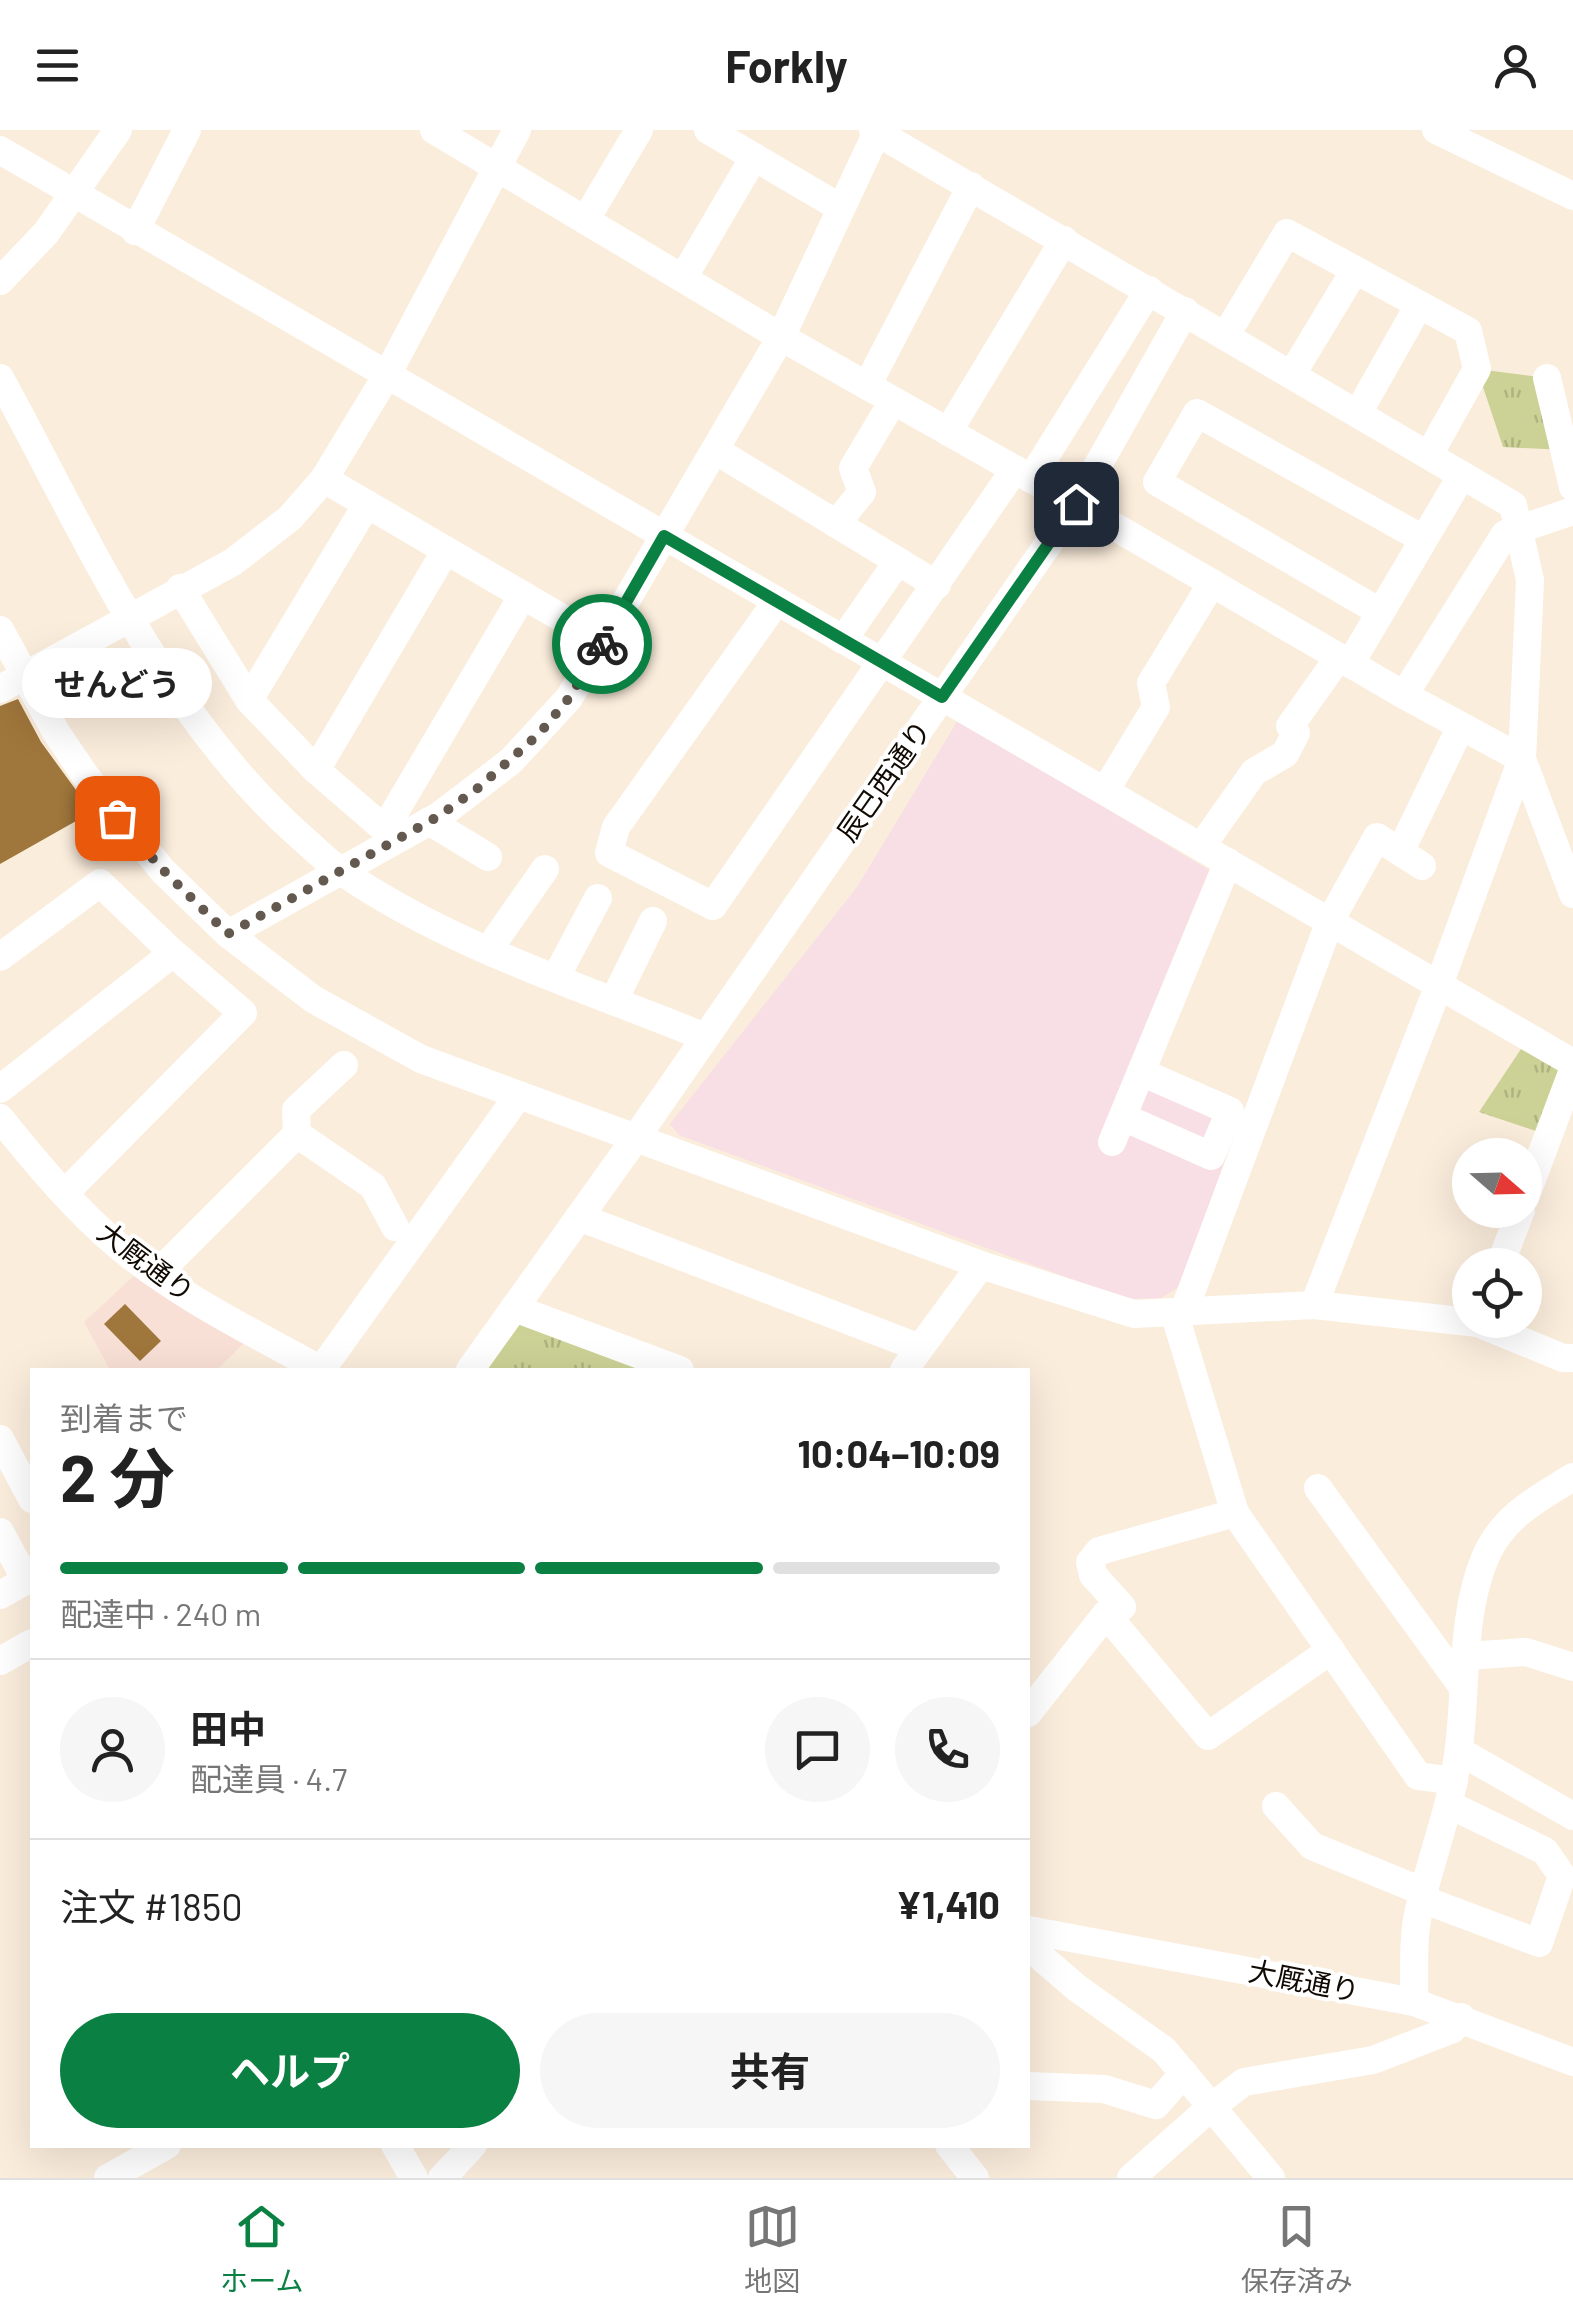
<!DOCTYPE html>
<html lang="ja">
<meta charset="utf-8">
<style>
body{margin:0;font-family:Barlow,"Noto Sans JP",sans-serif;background:#f6f6f6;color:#222;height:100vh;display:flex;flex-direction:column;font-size:38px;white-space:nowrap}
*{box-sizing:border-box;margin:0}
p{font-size:32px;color:#767676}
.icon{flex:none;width:55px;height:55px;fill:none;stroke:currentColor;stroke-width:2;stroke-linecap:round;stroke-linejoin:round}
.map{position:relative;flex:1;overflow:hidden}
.side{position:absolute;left:30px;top:1238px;width:1000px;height:780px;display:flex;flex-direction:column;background:#fff;border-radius:0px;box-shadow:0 10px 40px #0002}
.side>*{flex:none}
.needle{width:65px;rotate:110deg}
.buttons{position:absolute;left:1452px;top:1008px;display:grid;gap:20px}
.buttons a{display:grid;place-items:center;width:90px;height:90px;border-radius:50%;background:#fff;box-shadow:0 10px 40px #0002;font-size:50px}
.pin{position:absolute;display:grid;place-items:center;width:85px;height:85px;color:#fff;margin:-42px;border-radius:20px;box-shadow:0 5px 15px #0006}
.courier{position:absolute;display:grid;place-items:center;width:100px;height:100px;margin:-50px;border:8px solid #0b8043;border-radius:50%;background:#fff;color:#222;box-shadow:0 2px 12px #0007}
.bubble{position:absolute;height:70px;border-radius:35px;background:#fff;box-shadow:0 10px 40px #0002;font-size:32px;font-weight:700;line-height:70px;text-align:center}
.summary em{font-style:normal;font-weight:700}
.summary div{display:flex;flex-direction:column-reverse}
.summary{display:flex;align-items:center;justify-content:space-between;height:170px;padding:0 30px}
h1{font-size:65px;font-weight:700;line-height:75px}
.bar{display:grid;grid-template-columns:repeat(4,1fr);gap:15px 10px;align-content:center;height:120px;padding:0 30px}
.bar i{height:12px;border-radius:8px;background:#e0e0e0}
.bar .on{background:#0b8043}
.bar p{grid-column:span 4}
.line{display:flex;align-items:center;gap:25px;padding:0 30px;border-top:2px solid #e0e0e0}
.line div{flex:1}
.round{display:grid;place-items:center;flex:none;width:105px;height:105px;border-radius:52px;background:#f6f6f6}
.cta{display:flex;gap:20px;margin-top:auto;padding:20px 30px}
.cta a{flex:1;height:115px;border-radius:60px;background:#0b8043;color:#fff;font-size:40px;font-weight:700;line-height:115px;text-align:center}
.cta a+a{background:#f6f6f6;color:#222}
header{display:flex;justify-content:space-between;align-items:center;height:130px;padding:0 30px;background:#fff;font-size:45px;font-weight:700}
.menu{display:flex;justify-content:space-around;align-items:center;height:140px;border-top:2px solid #e0e0e0;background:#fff;font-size:28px;color:#767676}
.menu a{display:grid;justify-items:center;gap:5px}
.menu .on{color:#0b8043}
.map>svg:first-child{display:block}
.commercial{fill:#f9e0d7}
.education{fill:#f8dee5}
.park{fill:url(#park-tufts)}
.building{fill:#9f763b}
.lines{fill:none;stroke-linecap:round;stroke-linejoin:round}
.minor{stroke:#fff;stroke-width:28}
.done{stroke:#63594f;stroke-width:10;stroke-dasharray:0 18}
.route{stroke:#0b8043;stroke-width:12}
.labels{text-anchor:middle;stroke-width:8;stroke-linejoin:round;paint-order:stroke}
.street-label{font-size:28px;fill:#110a03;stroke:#fff}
</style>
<header><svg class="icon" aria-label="menu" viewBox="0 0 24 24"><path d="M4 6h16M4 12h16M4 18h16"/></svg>Forkly<svg class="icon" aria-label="person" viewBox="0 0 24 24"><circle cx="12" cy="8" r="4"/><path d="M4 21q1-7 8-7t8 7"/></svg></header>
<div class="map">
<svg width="1573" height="2048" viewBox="0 0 1573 2048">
<defs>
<pattern id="park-tufts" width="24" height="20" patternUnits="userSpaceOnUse" patternTransform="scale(2.5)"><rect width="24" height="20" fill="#ccd296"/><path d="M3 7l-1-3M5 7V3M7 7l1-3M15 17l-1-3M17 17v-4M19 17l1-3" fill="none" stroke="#aeb380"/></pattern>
</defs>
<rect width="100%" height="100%" fill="#fbeddc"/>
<!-- commercial -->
<path class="commercial" d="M138 1142 245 1212 217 1240H110L84 1192Z"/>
<!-- education -->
<path class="education" d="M958 590 1209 740 1133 926 1243 977 1182 1155 1161 1168 1126 1169 679 1005 670 994 857 757Z"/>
<!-- park -->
<g class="park">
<path d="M1477 239 1547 248 1564 320 1503 317Z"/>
<path d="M1529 907 1573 933 1548 1005 1479 982Z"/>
<path d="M514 1178 680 1240H470Z"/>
</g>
<!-- building -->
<g class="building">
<path d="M18 569 41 612 92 682 0 734V576Z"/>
<path d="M125 1174 161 1211 140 1231 104 1194Z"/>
</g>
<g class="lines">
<!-- minor -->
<g class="minor">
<path d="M434 0 781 207 1076 374 1404 565 1522 629 1439 855 1314 1175"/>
<path d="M708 0 841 78"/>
<path d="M873 0 1513 375 1530 450 1522 629 1573 764"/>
<path d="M1436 0 1573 66"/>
<path d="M0 20 1573 933"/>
<path d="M586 89 639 0"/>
<path d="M135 101 187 0"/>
<path d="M683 148 754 27"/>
<path d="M0 151 46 103 118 0"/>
<path d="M1226 205 1287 103 1468 201 1477 239 1429 325"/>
<path d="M1292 244 1355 140"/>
<path d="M0 248C87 407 164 586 301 707 314 718 327 732 341 741 449 816 585 858 705 907"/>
<path d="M1547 248 1573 357"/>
<path d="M867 256 971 56"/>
<path d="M1358 283 1419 175"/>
<path d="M948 302 1064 110"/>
<path d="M715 320 937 455"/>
<path d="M324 349 603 512"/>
<path d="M1031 349 1149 160"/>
<path d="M836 394 862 362 853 338 893 271"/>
<path d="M180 458 249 570 316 640 396 709"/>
<path d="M777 471 616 697 609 723 713 776 1015 339"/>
<path d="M1380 482 1157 352 1197 283 1423 409"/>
<path d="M0 500 56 602 85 645 163 741 228 804 313 869 421 929 981 1135 1134 1184 1314 1175 1478 1193 1563 1228H1573"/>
<path d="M843 510 898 431"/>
<path d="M1350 534 1462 345"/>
<path d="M0 559 233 432 290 388 324 349 387 245 517 0"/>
<path d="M1404 565 1505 404 1573 381"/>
<path d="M249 570 367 374"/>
<path d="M316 640 446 420"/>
<path d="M1105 661 1156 577 1151 553 1212 453"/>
<path d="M429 691 488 727"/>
<path d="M384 700 523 465"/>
<path d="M1201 717 1254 642 1285 624 1296 603 1290 596 1339 527"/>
<path d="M1401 720 1461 596"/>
<path d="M228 804 439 686 511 631 569 568 781 207 878 0"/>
<path d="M489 819 545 739"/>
<path d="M0 827 100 753 173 823 243 883 65 1063"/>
<path d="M556 847 598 768"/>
<path d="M614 870 653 791"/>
<path d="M0 959 173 823"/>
<path d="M1123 987 1211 1026 1230 981 1141 942"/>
<path d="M0 988C37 1034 77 1082 122 1119 182 1168 254 1203 321 1240"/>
<path d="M297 1004 373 1056 395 1097"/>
<path d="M1112 1012 1228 732"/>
<path d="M1525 1068 1573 940"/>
<path d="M579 1087 920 1218"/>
<path d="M1500 1135 1521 1080"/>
<path d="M157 1144 297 1004 296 980 344 935"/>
<path d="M514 1178 680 1240"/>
<path d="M1184 1181 1330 791 1377 707 1422 736"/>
<path d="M1174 1182 1235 1383 1418 1646 1454 1651"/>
<path d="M321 1240 518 966"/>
<path d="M470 1240 635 1009 1076 374 1185 181"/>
<path d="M904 1240 981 1135"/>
<path d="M0 1309 32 1369"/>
<path d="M1318 1358 1462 1556"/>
<path d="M0 1402 26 1450"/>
<path d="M0 1465 32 1447"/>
<path d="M1122 1477 1093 1445 1090 1432 1099 1421 1235 1383"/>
<path d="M1466 1526 1526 1522 1573 1537"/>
<path d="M0 1531 32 1513"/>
<path d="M1028 1583 1106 1484 1208 1606 1331 1520"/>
<path d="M1459 1621 1573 1686"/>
<path d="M1276 1676 1312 1716 1424 1762"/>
<path d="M1422 1769 1539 1813 1562 1746 1545 1721 1450 1675"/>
<path d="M1028 1800 1414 1872 1573 1932"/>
<path d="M1034 1801 1042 1828 1077 1858 1164 1920 1271 2048"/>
<path d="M1414 1872C1415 1843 1412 1808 1419 1780 1431 1728 1451 1678 1458 1625 1467 1563 1460 1487 1485 1428 1502 1387 1537 1369 1573 1347"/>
<path d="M1028 1956 1104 1959 1156 1975 1184 1943"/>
<path d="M395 2015 414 2048"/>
<path d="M949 2015 975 2048"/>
<path d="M108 2048 167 2015"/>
<path d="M442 2048 473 2015"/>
<path d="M1131 2048 1210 1978 1244 1952 1373 1930 1453 1899 1461 1887"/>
</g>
</g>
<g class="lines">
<!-- done -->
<path class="done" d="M117 688 163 740 228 804 439 686 478 658 539 604 569 568 602 514"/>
<!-- route -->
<path class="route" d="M602 514 664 406 942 567 1076 374"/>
</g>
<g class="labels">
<!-- street labels -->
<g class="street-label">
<text transform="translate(884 651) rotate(-55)" y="10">辰巳西通り</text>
<text transform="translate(146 1132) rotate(37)" y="10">大厩通り</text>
<text transform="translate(1304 1851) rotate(11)" y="10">大厩通り</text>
</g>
</g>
</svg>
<div class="buttons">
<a><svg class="needle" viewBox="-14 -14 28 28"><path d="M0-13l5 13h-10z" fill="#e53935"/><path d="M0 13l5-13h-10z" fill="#767676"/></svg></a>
<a><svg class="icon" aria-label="locate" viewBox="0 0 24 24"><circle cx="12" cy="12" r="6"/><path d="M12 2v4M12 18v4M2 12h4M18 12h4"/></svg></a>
</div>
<div class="pin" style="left:117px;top:688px;background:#ea580c"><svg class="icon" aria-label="bag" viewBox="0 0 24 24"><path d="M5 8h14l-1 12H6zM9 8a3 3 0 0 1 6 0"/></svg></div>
<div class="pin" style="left:1076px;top:374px;background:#1f2937"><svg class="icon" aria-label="home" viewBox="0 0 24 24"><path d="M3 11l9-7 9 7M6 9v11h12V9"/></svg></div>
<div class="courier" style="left:602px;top:514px"><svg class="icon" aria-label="bike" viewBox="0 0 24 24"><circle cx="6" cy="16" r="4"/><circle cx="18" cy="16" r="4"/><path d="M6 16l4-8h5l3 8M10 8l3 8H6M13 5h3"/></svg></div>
<div class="bubble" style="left:22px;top:518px;width:190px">せんどう</div>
<section class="side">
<div class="summary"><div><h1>2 分</h1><p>到着まで</p></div><em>10:04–10:09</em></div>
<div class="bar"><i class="on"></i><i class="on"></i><i class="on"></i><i></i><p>配達中 · 240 m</p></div>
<div class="line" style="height:180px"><a class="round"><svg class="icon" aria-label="person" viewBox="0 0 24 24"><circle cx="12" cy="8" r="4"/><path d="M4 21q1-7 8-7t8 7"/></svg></a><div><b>田中</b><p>配達員 · 4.7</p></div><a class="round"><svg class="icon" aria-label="chat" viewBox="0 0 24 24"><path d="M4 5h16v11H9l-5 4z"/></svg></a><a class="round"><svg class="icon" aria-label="phone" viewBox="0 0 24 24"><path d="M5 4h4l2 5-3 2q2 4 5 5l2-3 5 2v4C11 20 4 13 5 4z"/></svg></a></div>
<div class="line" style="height:130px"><div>注文 #1850</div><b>¥1,410</b></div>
<div class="cta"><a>ヘルプ</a><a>共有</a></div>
</section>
</div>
<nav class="menu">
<a class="on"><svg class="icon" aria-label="home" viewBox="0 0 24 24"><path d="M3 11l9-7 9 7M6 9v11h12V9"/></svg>ホーム</a>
<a><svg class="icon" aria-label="map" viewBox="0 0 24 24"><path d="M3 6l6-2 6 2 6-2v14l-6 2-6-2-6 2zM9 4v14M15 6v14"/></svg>地図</a>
<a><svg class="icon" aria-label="saved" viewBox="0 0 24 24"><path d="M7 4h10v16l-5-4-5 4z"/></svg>保存済み</a>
</nav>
